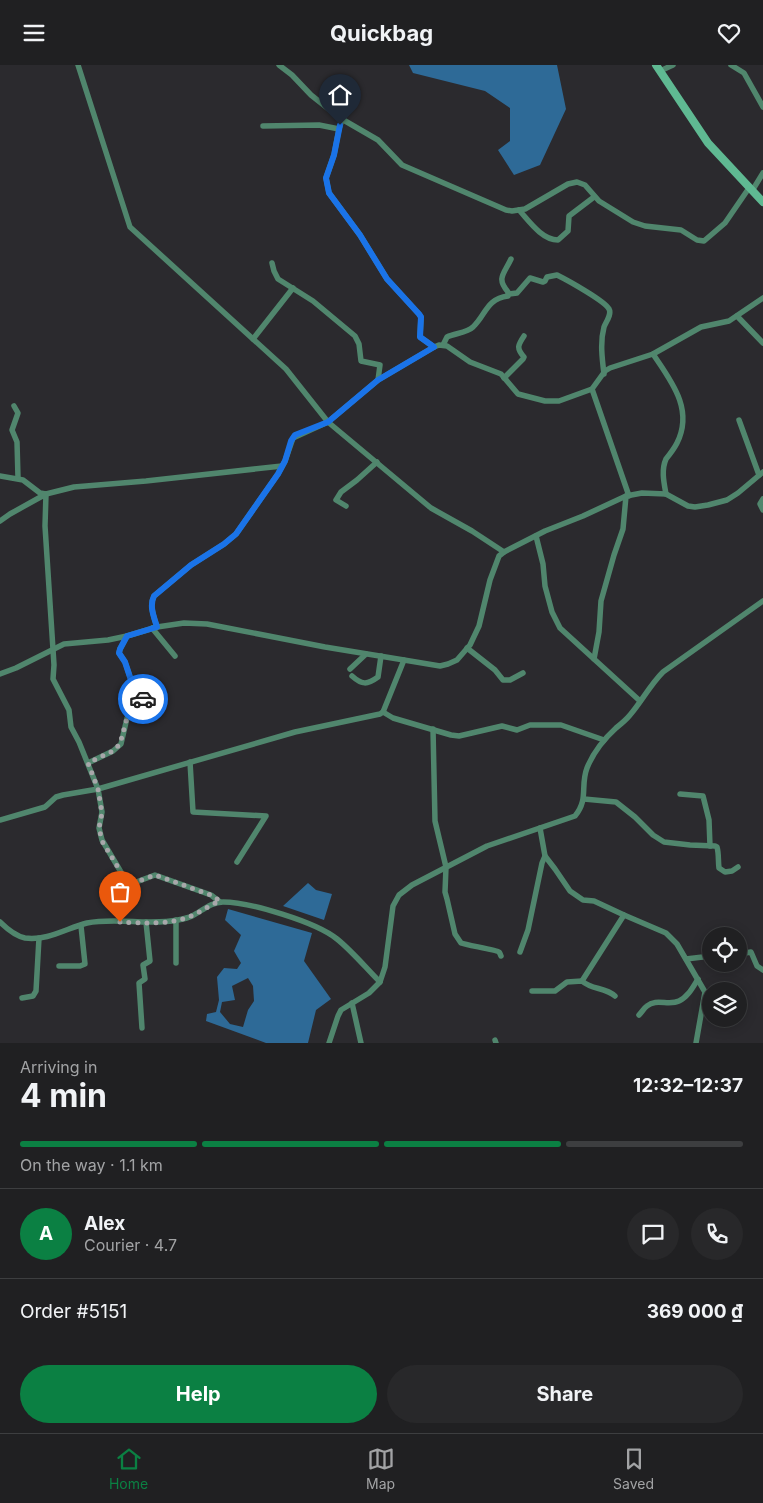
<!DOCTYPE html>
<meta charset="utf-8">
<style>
body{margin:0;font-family:Inter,sans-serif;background:#28282a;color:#f1f3f6;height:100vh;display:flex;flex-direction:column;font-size:19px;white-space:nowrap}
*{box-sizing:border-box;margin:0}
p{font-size:16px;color:#a2a3a5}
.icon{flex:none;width:28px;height:28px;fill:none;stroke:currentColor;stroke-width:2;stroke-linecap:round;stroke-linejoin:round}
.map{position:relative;height:978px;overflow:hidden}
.details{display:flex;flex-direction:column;background:#202022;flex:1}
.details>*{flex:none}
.buttons{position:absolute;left:702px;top:862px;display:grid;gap:10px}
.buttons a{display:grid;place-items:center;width:45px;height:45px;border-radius:50%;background:#202022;box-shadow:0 2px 12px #0003,0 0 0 1px #3d3e40;font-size:25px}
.pin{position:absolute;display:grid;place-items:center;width:42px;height:42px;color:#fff;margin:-51px -21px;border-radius:50% 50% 50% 0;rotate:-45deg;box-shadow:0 0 5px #0007}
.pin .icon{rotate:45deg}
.courier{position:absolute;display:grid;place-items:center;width:50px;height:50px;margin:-25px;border:4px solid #1a73e8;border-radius:50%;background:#fff;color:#222;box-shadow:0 1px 6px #0007}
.summary em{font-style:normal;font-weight:700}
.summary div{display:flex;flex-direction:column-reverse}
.summary{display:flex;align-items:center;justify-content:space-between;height:85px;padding:0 20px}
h1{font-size:32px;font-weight:700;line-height:38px}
.bar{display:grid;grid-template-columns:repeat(4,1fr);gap:8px 5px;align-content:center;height:60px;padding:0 20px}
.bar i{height:6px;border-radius:4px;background:#3d3e40}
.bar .current{background:#0b8043}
.bar p{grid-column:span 4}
.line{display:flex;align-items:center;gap:12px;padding:0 20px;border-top:1px solid #3d3e40}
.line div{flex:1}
.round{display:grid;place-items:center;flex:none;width:52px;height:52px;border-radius:26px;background:#28282a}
.primary-button{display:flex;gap:10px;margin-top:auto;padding:10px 20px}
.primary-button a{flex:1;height:58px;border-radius:30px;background:#0b8043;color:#fff;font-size:20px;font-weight:700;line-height:58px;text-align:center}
.primary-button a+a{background:#28282a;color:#f1f3f6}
header{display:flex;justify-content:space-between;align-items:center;height:65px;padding:0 20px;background:#202022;font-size:22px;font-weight:700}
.menu{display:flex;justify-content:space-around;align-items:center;height:70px;border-top:1px solid #3d3e40;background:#202022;font-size:14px;color:#a2a3a5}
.menu a{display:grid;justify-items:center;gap:2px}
.menu .current{color:#0b8043}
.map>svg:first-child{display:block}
.water{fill:#2e6a97;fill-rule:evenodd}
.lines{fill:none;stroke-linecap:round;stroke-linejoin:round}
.street{stroke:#50866d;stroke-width:5.5}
.secondary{stroke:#5fb992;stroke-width:8}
.done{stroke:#a8a7aa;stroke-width:5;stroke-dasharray:0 9}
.route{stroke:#1a73e8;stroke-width:6}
</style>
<header><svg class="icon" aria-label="menu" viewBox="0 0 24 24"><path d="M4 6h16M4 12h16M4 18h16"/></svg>Quickbag<svg class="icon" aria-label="heart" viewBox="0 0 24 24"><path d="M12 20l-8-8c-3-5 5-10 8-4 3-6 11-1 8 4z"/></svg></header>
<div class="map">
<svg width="763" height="978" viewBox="0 0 763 978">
<rect width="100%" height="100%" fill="#2b2a2e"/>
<!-- water -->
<g class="water">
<path d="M409 0H557L566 44 540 100 514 110 498 85 510 76V43L485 26 413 8Z"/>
<path d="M308 818 316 825 332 829 324 855 283 841Z"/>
<path d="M228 844 312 868 304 896 331 934 316 945 308 978H266L206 956 207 949 216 947 219 935 217 912 224 903 237 904 241 898 234 886 241 870 225 855ZM248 913 253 921 254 936 248 945 243 962 230 959 220 947 222 937 235 935 232 921Z"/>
</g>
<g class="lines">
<!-- street -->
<g class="street">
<path d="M78 0 130 162 286 304 328 357 431 443 472 466 504 487"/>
<path d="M279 0 292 10 311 30 340 53 378 75 402 100 506 145 512 146 525 144 568 119 577 117 585 120 599 136 633 157 645 161 681 165 697 175 704 176 725 158 749 123"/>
<path d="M731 0 744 8 763 42"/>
<path d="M660 6 673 0"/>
<path d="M342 55 339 64 334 90 326 113 329 128 360 170 387 214 419 249 421 252 420 272 434 282"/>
<path d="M263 61 319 60 339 64"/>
<path d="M752 126 763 108"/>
<path d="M519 145C529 156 542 175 558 175L568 166 569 151 594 132"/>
<path d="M272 198 274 206 278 214 313 236 355 271 359 279 361 296 380 300 378 315"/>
<path d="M509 229 517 228 530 213 543 217 545 216 547 212 557 210C567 215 605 236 609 244 612 249 606 257 604 262 600 277 602 293 604 309"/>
<path d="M737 251 763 278"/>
<path d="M253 274 293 223"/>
<path d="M443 280 447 272C455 268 467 268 473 262 486 250 486 234 508 231V227C496 213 504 209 511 194"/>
<path d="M653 289C671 316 694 344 677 378 674 384 670 389 666 394 661 405 664 418 666 429"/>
<path d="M504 313 523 294 524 292C516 283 518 280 524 271"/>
<path d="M592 324 629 431"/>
<path d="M14 341 18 348 12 365 17 377 18 413"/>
<path d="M739 355 759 410"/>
<path d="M0 411 23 415 40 428 46 429 74 422 146 416 282 401"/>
<path d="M763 434 760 439 763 445"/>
<path d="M346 441 336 435 341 427 357 415 377 397"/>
<path d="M0 456 10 449 46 429 45 461 54 600 53 614 69 645 71 662 79 677 98 724 102 747 99 763 102 775 128 819H131L155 810 211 830 220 837"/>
<path d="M536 471 543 499 545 521 552 547 560 563 640 636"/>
<path d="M157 562C154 552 149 541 154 531L191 500 224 479 236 469 278 409 285 396 293 373 328 357 378 315 434 282 439 280 447 281 470 297 501 309 518 329 545 336H559L592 324 605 306 610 303 653 289 701 262 729 256 763 233"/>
<path d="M152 563 175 591"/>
<path d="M467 583 495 605 503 615H510L523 608"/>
<path d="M594 594 599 567 601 536 614 490 623 464 626 431"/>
<path d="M350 604 366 589"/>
<path d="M0 609 16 603 64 579 108 575 127 571 157 562 184 558 207 559 325 582 404 595 440 601 448 599 457 595 470 580 479 561 490 515 499 491 504 487 545 466 583 451 626 431 642 428 666 429 688 441 695 442 708 440 727 435 738 428 763 407"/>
<path d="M352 611C362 620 367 620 378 612L381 591"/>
<path d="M383 647 393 653 451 670 459 671 502 661 517 665 530 660H561L604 675"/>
<path d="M433 664 435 756 446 802 445 827 447 834 455 869 461 878C466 880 497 885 499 887 500 888 500 889 501 891"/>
<path d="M190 697 193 747 266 751 237 797"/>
<path d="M88 698 113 686 121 679 127 653 142 639 143 634 132 618 125 597 119 588 120 584 127 571"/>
<path d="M680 729 703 731 709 755 710 781"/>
<path d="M584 734 616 737 635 752 653 770 664 777 690 780 715 781 717 782C719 789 718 796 719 803L725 807 732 806 738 802"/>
<path d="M0 755 45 742 56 732 63 730 98 724 295 667 380 649 383 647 404 595"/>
<path d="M540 763 545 791 555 804 570 826 583 835 594 836 624 850 666 868 677 879 705 927 696 978"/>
<path d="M0 857C7 864 15 871 25 873 48 876 67 863 87 858 117 852 148 861 178 855 183 854 188 853 192 851 202 846 211 837 223 837 250 837 316 857 337 874 352 886 366 903 380 917"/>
<path d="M520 887 528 865 542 798 545 791"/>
<path d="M739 889 751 887 757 901 763 905"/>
<path d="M686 894 711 891"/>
<path d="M176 898V855"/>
<path d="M59 901H80L85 899 81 861"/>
<path d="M582 916 624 850"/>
<path d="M532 926H555L567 917 582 916C592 925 605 922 615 931"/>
<path d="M22 933 33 931 36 926 39 873"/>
<path d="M352 938 361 978"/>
<path d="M639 950C642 947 644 943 647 941 656 933 669 941 679 936 688 932 693 922 698 914"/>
<path d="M142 963 139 918 145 914 143 900 150 896 146 857"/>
<path d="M495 975 496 978"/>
<path d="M329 978 338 951 341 945 369 928 380 917 385 902 393 841 399 830 412 820 487 781 575 751C589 734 580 721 587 703 593 688 604 674 616 663 621 659 626 655 630 650 642 636 650 620 663 607L763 536"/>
</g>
<!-- secondary -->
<path class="secondary" d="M656 0 708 78 763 137"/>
</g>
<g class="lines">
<!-- done -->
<path class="done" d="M120 857C142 858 172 860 191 851 201 847 210 840 220 836L211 830 155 810 131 819H128L102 776 99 763 102 748 98 724 88 698 113 686 120 679 127 653 142 638 143 634"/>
<!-- route -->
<path class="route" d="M143 634 132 618 125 597 119 588 120 584 127 571 157 562C154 552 149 541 154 531L191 500 224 479 236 469 278 409 285 396 291 376 295 370 328 357 378 315 434 282 420 272 421 252 419 249 387 214 360 170 329 128 326 113 334 90 340 60"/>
</g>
</svg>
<div class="buttons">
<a><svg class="icon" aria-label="locate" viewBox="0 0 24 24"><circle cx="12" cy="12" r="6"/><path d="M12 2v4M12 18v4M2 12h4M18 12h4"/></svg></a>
<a><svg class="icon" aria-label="layers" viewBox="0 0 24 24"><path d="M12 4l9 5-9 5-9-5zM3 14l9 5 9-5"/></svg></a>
</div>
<div class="pin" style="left:120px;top:857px;background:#ea580c"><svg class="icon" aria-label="bag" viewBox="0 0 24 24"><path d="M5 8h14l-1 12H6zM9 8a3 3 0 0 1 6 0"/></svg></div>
<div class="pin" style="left:340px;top:60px;background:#1f2937"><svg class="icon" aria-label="home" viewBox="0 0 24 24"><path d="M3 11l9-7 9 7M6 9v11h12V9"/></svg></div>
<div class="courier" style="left:143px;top:634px"><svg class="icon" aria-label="car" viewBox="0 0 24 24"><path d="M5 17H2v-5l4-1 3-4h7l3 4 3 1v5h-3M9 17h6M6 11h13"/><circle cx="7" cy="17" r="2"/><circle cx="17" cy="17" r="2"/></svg></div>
</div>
<section class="details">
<div class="summary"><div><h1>4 min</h1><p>Arriving in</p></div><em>12:32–12:37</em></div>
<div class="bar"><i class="current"></i><i class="current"></i><i class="current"></i><i></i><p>On the way · 1.1 km</p></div>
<div class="line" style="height:90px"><b class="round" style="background:#0b8043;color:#fff">A</b><div><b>Alex</b><p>Courier · 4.7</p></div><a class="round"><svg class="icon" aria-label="chat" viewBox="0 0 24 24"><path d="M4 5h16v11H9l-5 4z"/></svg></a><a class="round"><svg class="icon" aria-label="phone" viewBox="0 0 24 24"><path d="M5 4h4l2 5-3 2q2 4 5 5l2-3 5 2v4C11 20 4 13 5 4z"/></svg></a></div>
<div class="line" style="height:65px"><div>Order #5151</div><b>369 000 ₫</b></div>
<div class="primary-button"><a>Help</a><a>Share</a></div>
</section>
<nav class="menu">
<a class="current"><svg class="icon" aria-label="home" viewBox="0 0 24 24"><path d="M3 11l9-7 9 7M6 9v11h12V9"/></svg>Home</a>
<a><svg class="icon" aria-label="map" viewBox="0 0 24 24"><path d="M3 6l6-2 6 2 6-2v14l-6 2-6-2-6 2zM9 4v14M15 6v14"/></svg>Map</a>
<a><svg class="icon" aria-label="saved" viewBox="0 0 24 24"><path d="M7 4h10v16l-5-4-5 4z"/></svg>Saved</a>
</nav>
